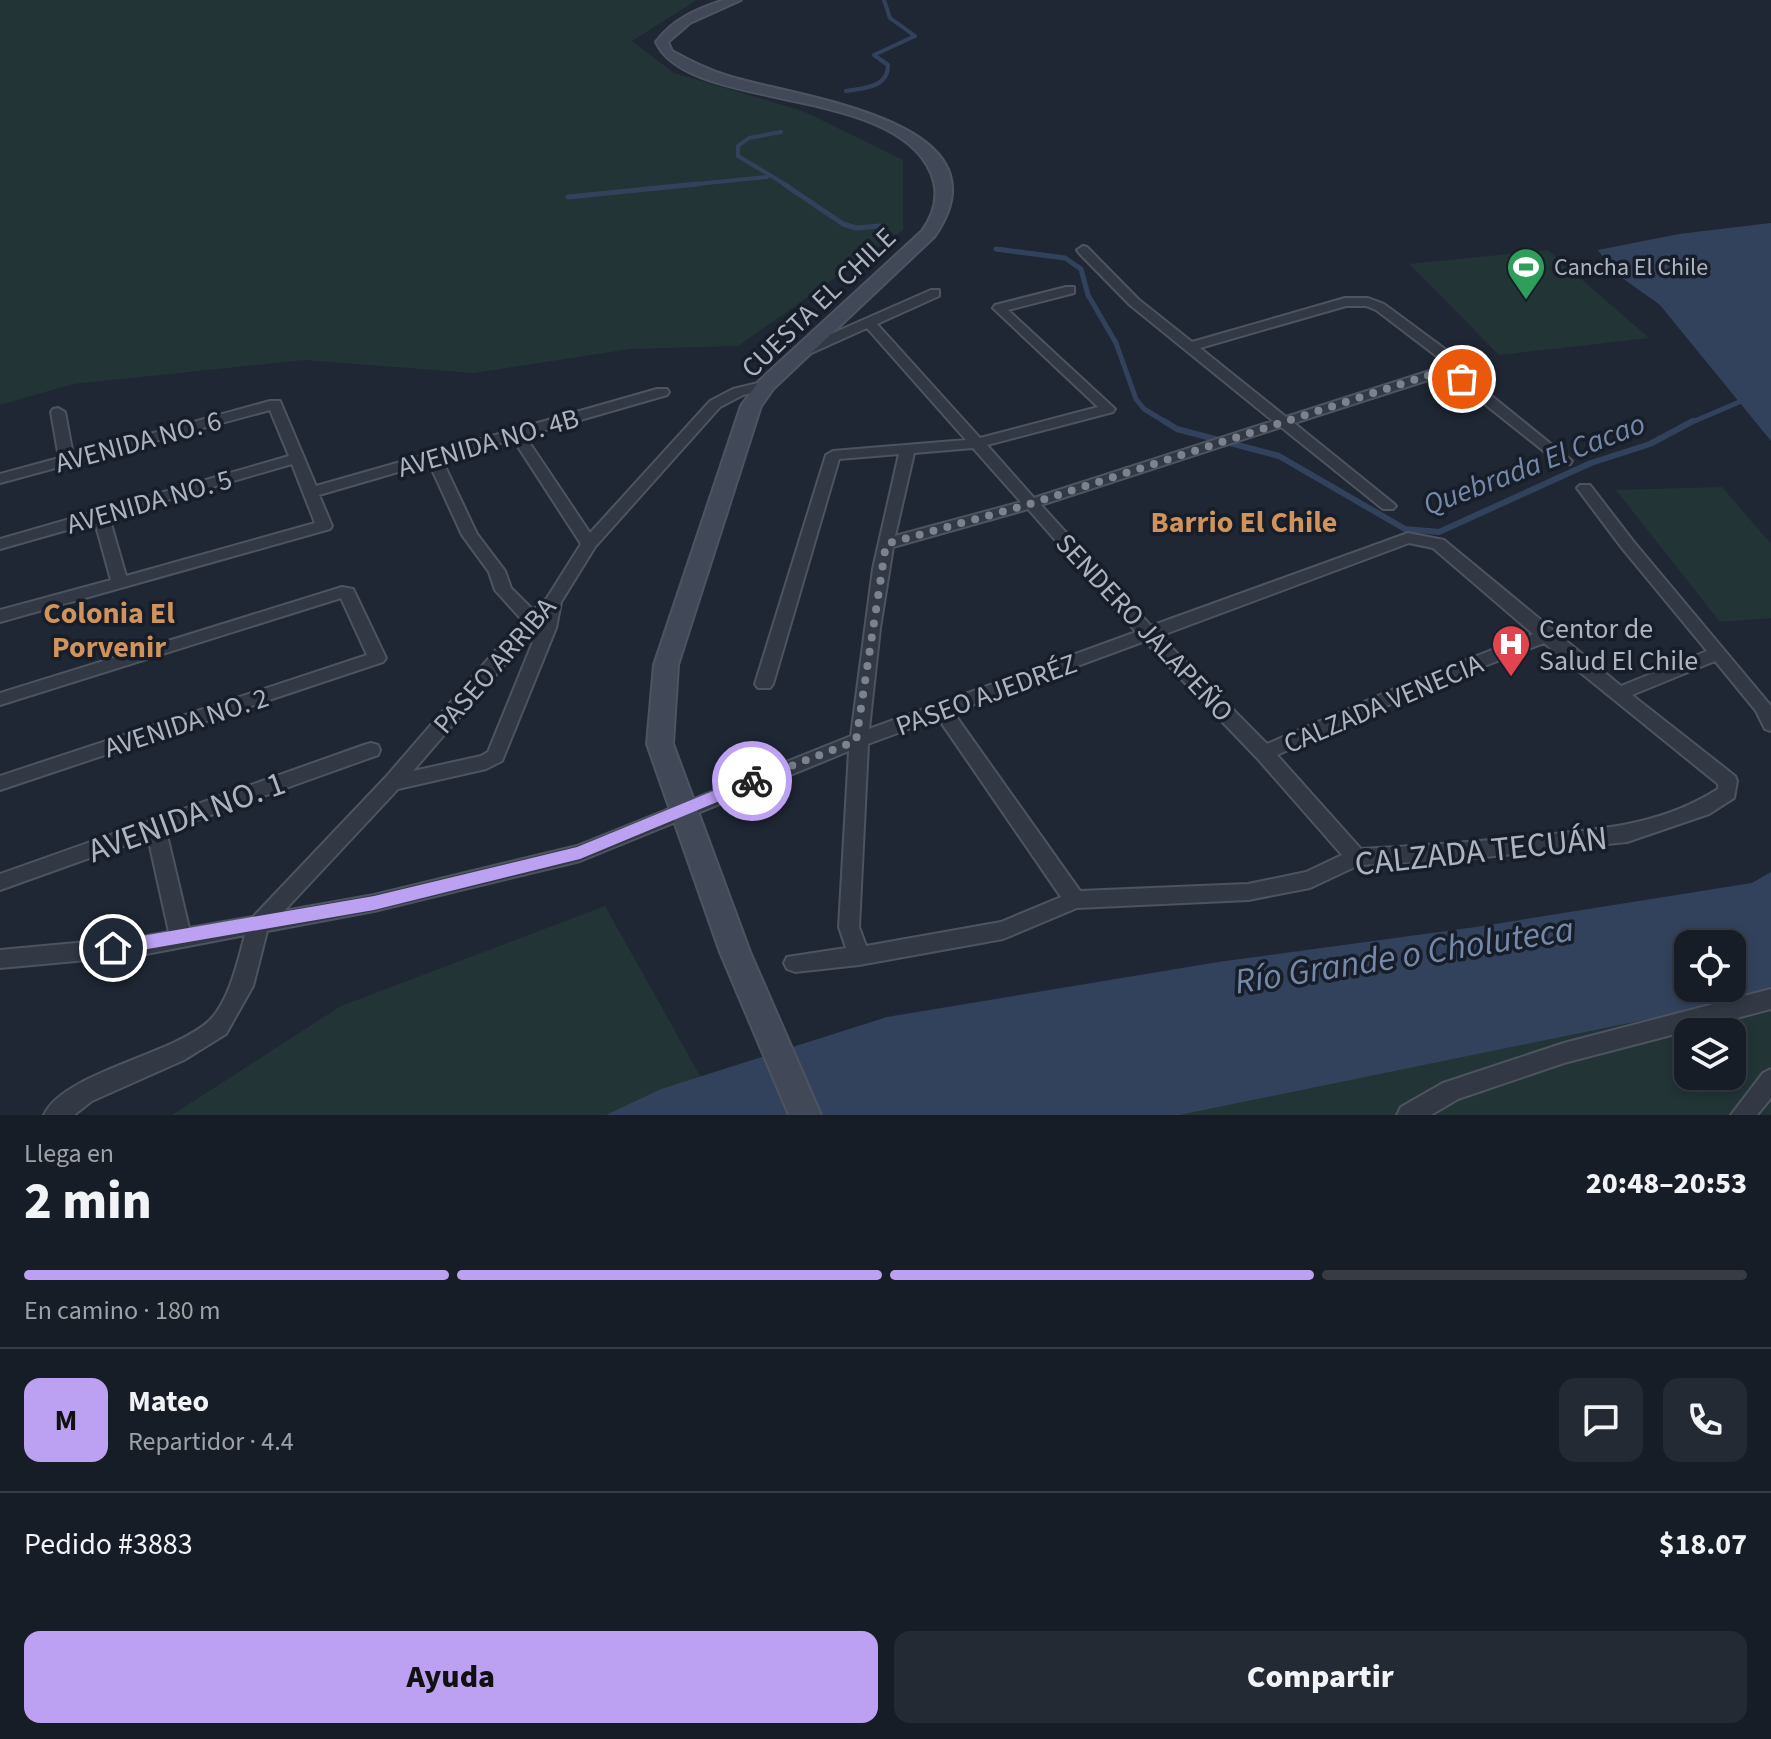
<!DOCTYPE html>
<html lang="es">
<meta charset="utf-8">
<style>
body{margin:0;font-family:"Source Sans 3",sans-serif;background:#242a33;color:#f1f3f6;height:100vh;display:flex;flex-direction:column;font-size:30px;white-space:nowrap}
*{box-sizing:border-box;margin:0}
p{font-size:26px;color:#9ea2a7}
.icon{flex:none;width:44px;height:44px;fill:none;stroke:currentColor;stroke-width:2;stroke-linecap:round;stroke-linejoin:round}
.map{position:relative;height:1115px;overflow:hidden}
.side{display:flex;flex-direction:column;background:#171d27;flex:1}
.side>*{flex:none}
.tools{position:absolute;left:1674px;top:930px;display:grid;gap:16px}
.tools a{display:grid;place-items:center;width:72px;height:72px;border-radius:16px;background:#171d27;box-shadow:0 4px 12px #0003,0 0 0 2px #363b44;font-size:40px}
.pin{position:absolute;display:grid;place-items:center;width:68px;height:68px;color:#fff;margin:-34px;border:4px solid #fff;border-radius:50%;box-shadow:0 2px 8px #0007}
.courier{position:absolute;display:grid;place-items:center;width:80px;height:80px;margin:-40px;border:6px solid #bca0f2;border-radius:50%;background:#fff;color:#222;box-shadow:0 2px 10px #0007}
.head em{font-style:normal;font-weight:800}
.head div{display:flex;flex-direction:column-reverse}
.head{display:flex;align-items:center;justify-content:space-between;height:136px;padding:0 24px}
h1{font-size:52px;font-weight:800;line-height:60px}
.bar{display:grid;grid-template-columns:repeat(4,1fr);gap:12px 8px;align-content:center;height:96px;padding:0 24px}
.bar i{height:10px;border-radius:6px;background:#363b44}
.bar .selected{background:#bca0f2}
.bar p{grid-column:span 4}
.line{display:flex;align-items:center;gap:20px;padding:0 24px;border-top:2px solid #363b44}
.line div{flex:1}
.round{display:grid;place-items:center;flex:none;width:84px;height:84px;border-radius:16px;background:#242a33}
.primary-button{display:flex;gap:16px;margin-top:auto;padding:16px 24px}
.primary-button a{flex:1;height:92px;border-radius:16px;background:#bca0f2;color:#111;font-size:32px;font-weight:800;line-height:92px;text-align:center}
.primary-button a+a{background:#242a33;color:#f1f3f6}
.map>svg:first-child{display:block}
.green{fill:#223436;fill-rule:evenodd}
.water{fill:#33425c;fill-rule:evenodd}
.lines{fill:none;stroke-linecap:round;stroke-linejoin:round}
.stream-far2{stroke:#33425c;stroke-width:4}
.stream-far1{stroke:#33425c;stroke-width:5}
.stream{stroke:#33425c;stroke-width:6}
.street-casing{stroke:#4d5460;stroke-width:4}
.secondary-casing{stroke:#4d5460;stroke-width:4}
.street{fill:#323945;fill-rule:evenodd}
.secondary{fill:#414858;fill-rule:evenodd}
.route{fill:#bca0f2}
.done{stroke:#7b8390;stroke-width:8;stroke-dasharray:0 14.4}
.labels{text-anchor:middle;stroke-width:7;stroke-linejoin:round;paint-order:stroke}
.far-poi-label{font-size:24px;fill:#acb4c2;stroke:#181e29;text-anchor:start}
.street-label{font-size:28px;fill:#acb4c2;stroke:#181e29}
.poi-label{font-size:28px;fill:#acb4c2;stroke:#181e29;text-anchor:start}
.water-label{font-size:30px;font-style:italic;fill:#7589aa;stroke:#181e29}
.neighbourhood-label{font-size:30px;font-weight:bold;fill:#cf935b;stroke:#181e29}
.near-street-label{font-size:34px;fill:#acb4c2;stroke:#181e29}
.near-water-label{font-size:36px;font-style:italic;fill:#7589aa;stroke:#181e29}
</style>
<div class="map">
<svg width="1771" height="1115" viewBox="0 0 1771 1115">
<rect width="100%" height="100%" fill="#1f2734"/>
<!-- green -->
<g class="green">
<path d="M0 0H697L632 41 674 73 803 111 903 160V230L738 346 630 349 474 373 304 360 73 384 0 405Z"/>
<path d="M1548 250 1649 338 1499 355 1409 264Z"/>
<path d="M1722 487 1771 544V618L1720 622 1616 490Z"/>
<path d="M605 906 722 1115H172L341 1006Z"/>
<path d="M1771 963V1115H974L1688 988H1732ZM1688 1032H1732V1076H1688Z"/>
</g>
<!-- water -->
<g class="water">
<path d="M1771 223V441L1660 305 1614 272 1598 250 1679 234Z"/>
<path d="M1771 872V994L1179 1115H606L661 1089 887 1017 1218 962 1476 927 1752 883ZM1688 944H1732V988H1688Z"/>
</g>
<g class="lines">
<!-- stream-far2 -->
<g class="stream-far2">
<path d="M846 91C864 88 888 88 888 65L874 55 915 36 890 18 884 0"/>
<path d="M781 132 749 138 738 146V156L788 186"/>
<path d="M677 186 767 177"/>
</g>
<!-- stream-far1 -->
<g class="stream-far1">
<path d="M784 184 843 224 856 228 880 226"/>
<path d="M568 197 697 184"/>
<path d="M996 249 1065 258 1081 269 1088 295 1116 343 1136 399 1144 409 1167 423"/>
<path d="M1690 423 1744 400"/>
</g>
<!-- stream -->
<path class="stream" d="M1164 421 1177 429 1279 456 1405 529 1439 532 1591 463 1650 444 1693 421"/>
<!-- street casing -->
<g class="street-casing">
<g id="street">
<path d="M1083 246 1087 247 1138 299 1192 342 1345 298H1368L1384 304 1449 352 1467 376 1572 461 1570 464H1560L1457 382 1450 373 1294 423 1393 503 1396 506 1393 509H1383L1281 427 1041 505 1151 626 1408 533 1444 540 1621 686 1707 651 1622 548 1577 488 1580 485H1590L1633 541 1771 706V731L1765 729 1756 711 1715 661 1632 695 1735 776 1737 781 1734 798 1709 814 1627 842 1456 860 1359 865 1310 888 1248 900 1077 908 1003 939 859 965 795 972 787 969 784 963 787 957 846 948 839 927 849 751 580 861 374 911 267 931 253 986 226 1034 184 1060 92 1101 74 1115H44C63 1073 172 1055 209 1021 229 1002 238 961 245 935L141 955 0 968V950L141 937 169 932 148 837 0 890V874L364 745 371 743 378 745 380 750 378 755 166 831 189 928 253 917 385 778 522 620 495 590 489 572 462 535 429 463 319 495 332 526 330 529 0 622V610L111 580 95 522 0 549V539L289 456 270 410 0 483V474L59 458 51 412 53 409 58 408 65 412 73 455 270 401H280L316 486 657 389H667L669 392 667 395 525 436 590 533 710 401 733 389 766 381 773 385 771 388 743 395 720 407 595 547 561 602 556 628 502 761 486 769 398 789 284 911 374 895 577 846 851 736 873 569 899 454 839 459 773 684 770 688H758L755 684 826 455 833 451 966 440 867 328 807 355H797V349L931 290H939V296L877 324 980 438 1098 407 993 308 995 305 1066 287H1074V293L1008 310 1115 409 1113 412 987 445 1034 498 1273 421 1130 305 1079 253 1077 250ZM1346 306H1366L1376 310 1439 358 1445 366 1286 417 1200 348ZM513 439 581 544 547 598 533 610 511 588 505 571 477 534 442 460ZM973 448 1021 502 895 536 914 453ZM292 464 315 523 126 576 109 517ZM1028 509 1136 632 869 729 880 628 893 547ZM1409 543 1433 548 1533 634 1408 683 1267 744 1160 636ZM541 622 488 752 481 756 413 771ZM1145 641 1257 758 1342 855 1306 872 1248 884 1080 891 953 712ZM1544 643 1718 784V789C1660 826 1600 829 1534 836 1476 842 1419 846 1361 849L1277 755 1420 691ZM938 718 1061 897 1001 922 866 946 859 927 868 744Z"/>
<path d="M342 587 353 589 355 593 386 658 383 662 0 790V776L367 655 341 598 0 705V693Z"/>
<path d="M1771 989V1009L1564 1063 1458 1099 1431 1115H1397L1401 1107 1443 1083 1564 1043Z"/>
<path d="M1771 1069V1098L1757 1115H1731L1763 1073Z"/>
</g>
</g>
<!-- secondary casing -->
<g class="secondary-casing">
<path id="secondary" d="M724 0H741L690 23 668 42 672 51C690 61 708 70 728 76 792 97 1017 119 934 237L773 389 761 406 678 665 673 744 750 952 821 1115H789L720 952 647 744 654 665 741 406 759 381 922 231C935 213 940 194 931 173 894 84 687 112 656 42 673 19 697 9 724 0Z"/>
</g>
<!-- street -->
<use href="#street" class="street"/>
<!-- secondary -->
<use href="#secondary" class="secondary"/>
</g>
<!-- route -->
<path class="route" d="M752 775 758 777V785L580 859 374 910 113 955 104 948 113 941 374 896 577 847Z"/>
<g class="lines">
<!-- done -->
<path class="done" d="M752 781 856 741 886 544 1030 504 1454 367 1462 379"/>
</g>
<!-- icons -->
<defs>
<g id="stadium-pin" transform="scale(2)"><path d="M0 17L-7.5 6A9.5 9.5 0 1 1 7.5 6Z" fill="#2e9e5b" stroke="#181e29"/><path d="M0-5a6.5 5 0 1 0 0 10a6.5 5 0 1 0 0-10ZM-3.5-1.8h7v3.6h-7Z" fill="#fff"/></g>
<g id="hospital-pin" transform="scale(2)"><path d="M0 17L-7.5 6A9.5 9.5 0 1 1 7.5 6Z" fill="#e0444e" stroke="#181e29"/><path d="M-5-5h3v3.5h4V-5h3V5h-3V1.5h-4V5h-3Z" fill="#fff"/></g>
</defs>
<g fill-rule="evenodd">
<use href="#stadium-pin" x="1526" y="267"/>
<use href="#hospital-pin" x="1511" y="644"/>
</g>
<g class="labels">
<!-- far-poi labels -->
<g class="far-poi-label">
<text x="1554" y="275">Cancha El Chile</text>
</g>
<!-- street labels -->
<g class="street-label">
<text transform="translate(818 302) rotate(-44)" y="10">CUESTA EL CHILE</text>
<text transform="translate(138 441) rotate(-15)" y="10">AVENIDA NO. 6</text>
<text transform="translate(488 442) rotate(-16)" y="10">AVENIDA NO. 4B</text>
<text transform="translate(149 501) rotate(-16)" y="10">AVENIDA NO. 5</text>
<text transform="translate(1145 627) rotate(47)" y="10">SENDERO JALAPEÑO</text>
<text transform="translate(494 665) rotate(-49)" y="10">PASEO ARRIBA</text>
<text transform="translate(986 694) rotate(-20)" y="10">PASEO AJEDRÉZ</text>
<text transform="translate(1383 703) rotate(-23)" y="10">CALZADA VENECIA</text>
<text transform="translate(186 722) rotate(-18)" y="10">AVENIDA NO. 2</text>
</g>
<!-- poi labels -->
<g class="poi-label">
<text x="1539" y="638">Centor de<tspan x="1539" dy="32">Salud El Chile</tspan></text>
</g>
<!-- water labels -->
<g class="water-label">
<text transform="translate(1534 464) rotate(-21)" y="10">Quebrada El Cacao</text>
</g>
<!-- neighbourhood labels -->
<g class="neighbourhood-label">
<text x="1244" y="532">Barrio El Chile</text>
<text x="109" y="623">Colonia El<tspan x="109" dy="34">Porvenir</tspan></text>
</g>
<!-- near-street labels -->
<g class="near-street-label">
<text transform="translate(186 816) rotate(-20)" y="12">AVENIDA NO. 1</text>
<text transform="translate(1481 850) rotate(-6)" y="12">CALZADA TECUÁN</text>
</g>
<!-- near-water labels -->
<g class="near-water-label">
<text transform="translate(1404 954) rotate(-9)" y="13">Río Grande o Choluteca</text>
</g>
</g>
</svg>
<div class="tools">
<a><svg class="icon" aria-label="locate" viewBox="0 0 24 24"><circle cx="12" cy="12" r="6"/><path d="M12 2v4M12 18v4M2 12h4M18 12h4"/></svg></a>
<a><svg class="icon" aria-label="layers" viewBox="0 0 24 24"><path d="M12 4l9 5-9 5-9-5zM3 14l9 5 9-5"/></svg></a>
</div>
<div class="pin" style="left:1462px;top:379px;background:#ea580c"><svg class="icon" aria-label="bag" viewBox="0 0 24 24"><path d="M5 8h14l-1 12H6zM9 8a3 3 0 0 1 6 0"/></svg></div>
<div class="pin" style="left:113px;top:948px;background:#1f2937"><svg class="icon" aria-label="home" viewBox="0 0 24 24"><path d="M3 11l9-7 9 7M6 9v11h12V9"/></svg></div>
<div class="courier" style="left:752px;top:781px"><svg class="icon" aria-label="bike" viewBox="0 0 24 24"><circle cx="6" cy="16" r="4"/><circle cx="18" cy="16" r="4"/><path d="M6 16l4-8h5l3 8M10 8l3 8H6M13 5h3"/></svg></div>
</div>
<section class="side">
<div class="head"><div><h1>2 min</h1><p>Llega en</p></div><em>20:48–20:53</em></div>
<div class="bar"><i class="selected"></i><i class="selected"></i><i class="selected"></i><i></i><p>En camino · 180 m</p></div>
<div class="line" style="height:144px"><b class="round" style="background:#bca0f2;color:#111">M</b><div><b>Mateo</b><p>Repartidor · 4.4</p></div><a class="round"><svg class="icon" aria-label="chat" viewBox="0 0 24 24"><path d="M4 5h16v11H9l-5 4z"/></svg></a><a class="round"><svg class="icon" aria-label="phone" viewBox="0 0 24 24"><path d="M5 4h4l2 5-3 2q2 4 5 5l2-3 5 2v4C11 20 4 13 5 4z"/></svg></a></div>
<div class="line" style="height:104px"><div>Pedido #3883</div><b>$18.07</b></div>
<div class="primary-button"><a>Ayuda</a><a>Compartir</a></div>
</section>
